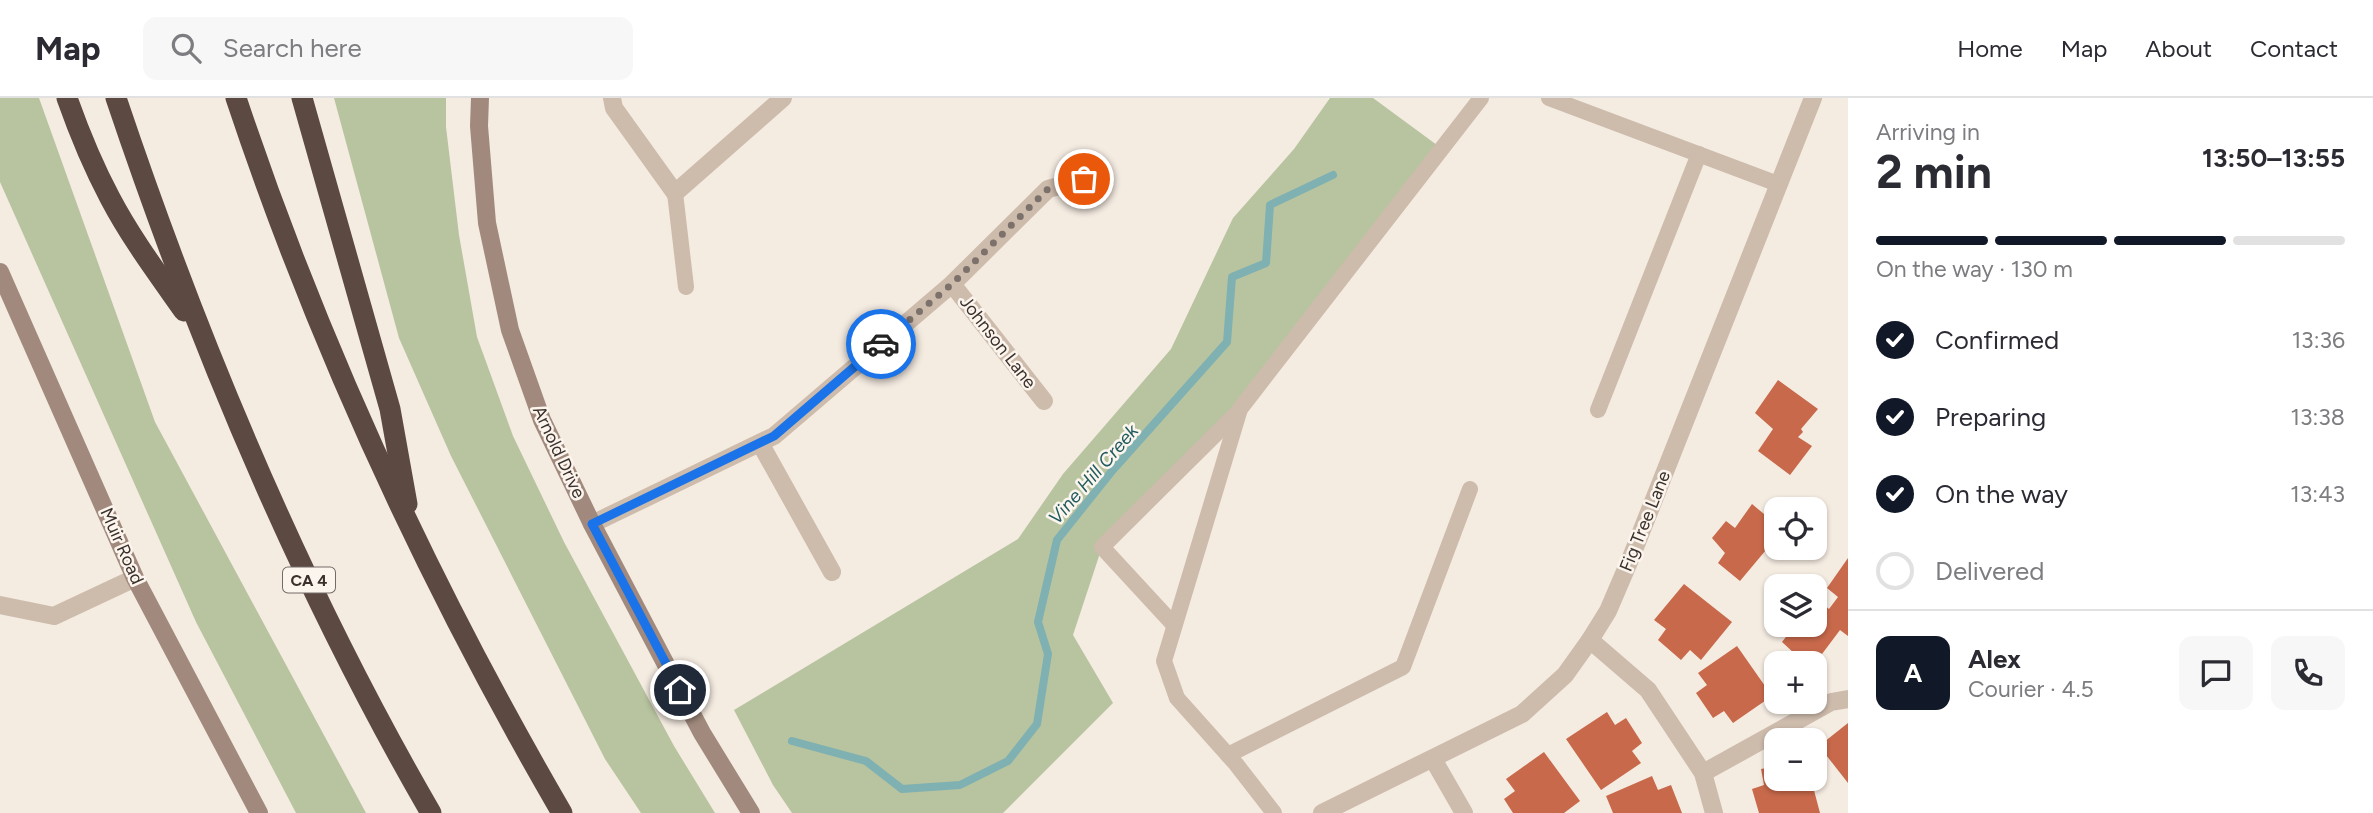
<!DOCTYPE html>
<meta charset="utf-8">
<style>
body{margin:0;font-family:Figtree,sans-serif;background:#f7f7f7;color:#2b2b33;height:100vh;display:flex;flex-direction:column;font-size:26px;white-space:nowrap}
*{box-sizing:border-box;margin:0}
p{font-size:23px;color:#7c7c81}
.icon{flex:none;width:38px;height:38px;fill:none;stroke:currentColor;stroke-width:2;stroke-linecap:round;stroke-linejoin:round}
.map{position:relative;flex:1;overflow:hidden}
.panel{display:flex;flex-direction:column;background:#fff;width:525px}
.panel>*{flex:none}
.tools{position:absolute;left:1764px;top:399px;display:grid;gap:14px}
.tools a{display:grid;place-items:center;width:63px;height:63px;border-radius:14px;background:#fff;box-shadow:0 2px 5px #0004;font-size:35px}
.pin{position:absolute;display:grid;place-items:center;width:60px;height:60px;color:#fff;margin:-30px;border:4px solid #fff;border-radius:50%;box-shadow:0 2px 7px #0007}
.courier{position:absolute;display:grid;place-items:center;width:70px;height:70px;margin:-35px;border:5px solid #1a73e8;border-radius:50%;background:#fff;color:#222;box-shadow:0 2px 9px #0007}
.overview em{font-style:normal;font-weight:700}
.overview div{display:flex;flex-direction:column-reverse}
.overview{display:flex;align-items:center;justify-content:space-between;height:119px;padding:0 28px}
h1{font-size:46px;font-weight:700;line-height:52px}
.bar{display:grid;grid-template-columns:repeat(4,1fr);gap:10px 7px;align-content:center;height:84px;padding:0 28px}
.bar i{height:9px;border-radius:5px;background:#e1e1e2}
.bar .active{background:#111827}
.bar p{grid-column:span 4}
.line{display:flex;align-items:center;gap:18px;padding:0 28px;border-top:2px solid #e1e1e2}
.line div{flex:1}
.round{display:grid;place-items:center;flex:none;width:74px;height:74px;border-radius:14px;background:#f7f7f7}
ol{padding:0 28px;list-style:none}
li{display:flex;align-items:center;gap:21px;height:77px}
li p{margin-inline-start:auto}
li .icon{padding:7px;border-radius:50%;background:#111827;color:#fff;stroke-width:4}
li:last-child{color:#7c7c81}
li i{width:38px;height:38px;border:4px solid #e1e1e2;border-radius:50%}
header{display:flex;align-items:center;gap:42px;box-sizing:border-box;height:98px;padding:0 35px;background:#fff;border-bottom:2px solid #e1e1e2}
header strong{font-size:33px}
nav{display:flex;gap:38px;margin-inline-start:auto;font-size:24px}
.search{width:490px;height:63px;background:#f7f7f7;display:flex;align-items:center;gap:18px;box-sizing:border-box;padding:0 24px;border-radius:14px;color:#7c7c81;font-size:26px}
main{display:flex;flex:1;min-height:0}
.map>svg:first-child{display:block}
.green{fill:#b8c4a0}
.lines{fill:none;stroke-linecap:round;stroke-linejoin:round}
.stream{stroke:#7fb0b2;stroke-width:8}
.building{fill:#c8694b}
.lane{stroke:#cdbbac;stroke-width:16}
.street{stroke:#cdbbac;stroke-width:18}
.secondary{stroke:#a18a7d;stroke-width:18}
.highway{stroke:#5c4a42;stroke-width:21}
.done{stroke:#7c716b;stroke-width:7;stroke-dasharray:0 12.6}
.route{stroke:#1a73e8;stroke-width:9}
.labels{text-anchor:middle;stroke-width:5;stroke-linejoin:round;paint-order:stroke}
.shield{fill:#fbf5ee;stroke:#756b66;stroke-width:2}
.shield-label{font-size:16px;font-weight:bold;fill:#3b302b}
.street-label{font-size:18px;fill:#3b302b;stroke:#fbf5ee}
.water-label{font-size:19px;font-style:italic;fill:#1f5a5e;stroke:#fbf5ee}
</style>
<header>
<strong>Map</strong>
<div class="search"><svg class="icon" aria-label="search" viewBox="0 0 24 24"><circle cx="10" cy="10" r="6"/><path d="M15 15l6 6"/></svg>Search here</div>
<nav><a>Home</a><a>Map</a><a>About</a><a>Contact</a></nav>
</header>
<main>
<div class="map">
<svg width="1848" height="715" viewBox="0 0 1848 715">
<rect width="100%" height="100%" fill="#f4ebe1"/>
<!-- green -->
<g class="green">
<path d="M0 0H39L155 324 366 715H296L196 524 0 84Z"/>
<path d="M334 0H446V29L459 137 477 239 513 338 564 444 674 648 715 715H641L605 661 451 358 399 240Z"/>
<path d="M1330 0H1373L1441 50 1240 311 1102 449 1073 537 1113 605 1003 715H792L773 687 734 612 1018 441 1063 376 1171 251 1233 120 1294 51Z"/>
</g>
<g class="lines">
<!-- stream -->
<path class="stream" d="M792 643 866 663 902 691 960 687 1008 663 1037 626 1048 556 1038 524 1057 442 1112 373 1227 244 1232 179 1266 165 1270 107 1333 77"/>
</g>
<!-- building -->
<g class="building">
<path d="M1778 282 1818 311 1801 331 1803 334 1798 339 1812 348 1790 377 1758 353 1773 331 1755 315Z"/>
<path d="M1752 406 1776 426V440L1740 483 1718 465 1725 455 1712 440 1726 423 1735 430Z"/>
<path d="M1848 460V538L1840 532 1819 560 1826 566 1815 580V565H1793L1790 563 1795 556 1782 544 1795 527H1815L1816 501 1829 511 1838 499 1827 490Z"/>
<path d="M1684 486 1732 524 1701 562 1690 552 1681 562 1658 542 1666 531 1654 522Z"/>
<path d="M1737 548 1772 598 1733 625 1724 613 1713 620 1696 595 1707 587 1698 575Z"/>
<path d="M1607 614 1615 627 1626 620 1642 645 1632 653 1641 665 1601 692 1566 641Z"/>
<path d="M1848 625V685L1819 648Z"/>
<path d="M1544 654 1580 703 1564 715H1513L1504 701 1515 693 1506 681Z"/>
<path d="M1776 668V681H1811L1820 715H1759L1752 691 1764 687 1761 671Z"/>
<path d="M1652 678 1658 692 1671 687 1682 715H1613L1606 698Z"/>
</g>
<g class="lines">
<!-- lane -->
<g class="lane">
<path d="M1549 0 1778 86"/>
<path d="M675 95 686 189"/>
<path d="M1598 312 1699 56"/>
<path d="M1174 527 1102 449 1239 313"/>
<path d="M1228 657 1403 569 1470 391"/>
<path d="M1274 715 1236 666 1177 600 1164 563 1240 311 1481 0"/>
</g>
<!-- street -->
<g class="street">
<path d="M612 0 614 10 675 95 783 0"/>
<path d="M952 186 1044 303"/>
<path d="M760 345 832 474"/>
<path d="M592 426 774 338 952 186 1048 91 1103 76"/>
<path d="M0 507 54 518 135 480"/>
<path d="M1590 542 1648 592 1703 675 1714 715"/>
<path d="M1433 661 1464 715"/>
<path d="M1703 675 1831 604 1848 601"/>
<path d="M1322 715 1522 616 1565 577 1590 542 1608 513 1632 457 1813 0"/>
</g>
<!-- secondary -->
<g class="secondary">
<path d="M480 0 479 28 487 125 510 232 542 322 592 426 702 635 751 715"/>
<path d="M0 174 135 480 259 715"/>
</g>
<!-- highway -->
<g class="highway">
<path d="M67 0C79 34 93 68 110 100 131 140 158 176 184 213"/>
<path d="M116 0C199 247 300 489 431 715"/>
<path d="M236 0C319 249 430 488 562 715"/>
<path d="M302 0 390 311 407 406"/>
</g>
</g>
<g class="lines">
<!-- done -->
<path class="done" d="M881 246 952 186 1048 91 1084 81"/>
<!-- route -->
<path class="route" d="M680 592 592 426 774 338 881 246"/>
</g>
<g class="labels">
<!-- shield labels -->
<rect class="shield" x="283" y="469.5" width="52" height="25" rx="5"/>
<g class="shield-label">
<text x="309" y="488">CA 4</text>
</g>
<!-- street labels -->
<g class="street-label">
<text transform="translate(998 244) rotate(52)" y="6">Johnson Lane</text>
<text transform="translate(559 354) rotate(65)" y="6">Arnold Drive</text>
<text transform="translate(1645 423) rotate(-68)" y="6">Fig Tree Lane</text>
<text transform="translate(122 448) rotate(66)" y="6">Muir Road</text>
</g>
<!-- water labels -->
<g class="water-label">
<text transform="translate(1093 376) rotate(-49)" y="7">Vine Hill Creek</text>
</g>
</g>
</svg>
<div class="tools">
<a><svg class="icon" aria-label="locate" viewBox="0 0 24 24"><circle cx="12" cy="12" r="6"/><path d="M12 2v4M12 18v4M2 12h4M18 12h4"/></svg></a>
<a><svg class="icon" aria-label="layers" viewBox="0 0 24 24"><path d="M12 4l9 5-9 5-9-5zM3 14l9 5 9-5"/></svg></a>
<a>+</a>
<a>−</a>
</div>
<div class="pin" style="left:1084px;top:81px;background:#ea580c"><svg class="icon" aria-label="bag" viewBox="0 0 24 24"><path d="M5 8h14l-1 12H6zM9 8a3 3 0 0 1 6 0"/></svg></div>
<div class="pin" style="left:680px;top:592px;background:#1f2937"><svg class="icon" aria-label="home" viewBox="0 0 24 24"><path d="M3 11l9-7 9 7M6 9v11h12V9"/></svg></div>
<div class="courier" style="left:881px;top:246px"><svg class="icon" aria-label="car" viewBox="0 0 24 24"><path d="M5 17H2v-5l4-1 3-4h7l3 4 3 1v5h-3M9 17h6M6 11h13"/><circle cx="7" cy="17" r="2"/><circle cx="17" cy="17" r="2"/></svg></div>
</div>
<section class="panel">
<div class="overview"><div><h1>2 min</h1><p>Arriving in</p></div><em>13:50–13:55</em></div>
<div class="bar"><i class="active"></i><i class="active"></i><i class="active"></i><i></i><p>On the way · 130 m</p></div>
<ol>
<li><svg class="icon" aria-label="check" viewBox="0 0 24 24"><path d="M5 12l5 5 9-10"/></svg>Confirmed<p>13:36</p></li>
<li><svg class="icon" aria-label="check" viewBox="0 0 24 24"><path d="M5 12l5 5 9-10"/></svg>Preparing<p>13:38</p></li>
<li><svg class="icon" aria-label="check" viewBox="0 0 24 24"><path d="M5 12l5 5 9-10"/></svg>On the way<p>13:43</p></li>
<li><i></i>Delivered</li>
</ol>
<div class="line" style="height:126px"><b class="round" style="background:#111827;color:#fff">A</b><div><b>Alex</b><p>Courier · 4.5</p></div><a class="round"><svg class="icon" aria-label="chat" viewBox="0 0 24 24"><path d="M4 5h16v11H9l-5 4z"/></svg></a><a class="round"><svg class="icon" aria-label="phone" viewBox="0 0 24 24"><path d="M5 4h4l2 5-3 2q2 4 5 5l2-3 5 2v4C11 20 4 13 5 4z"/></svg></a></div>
</section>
</main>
